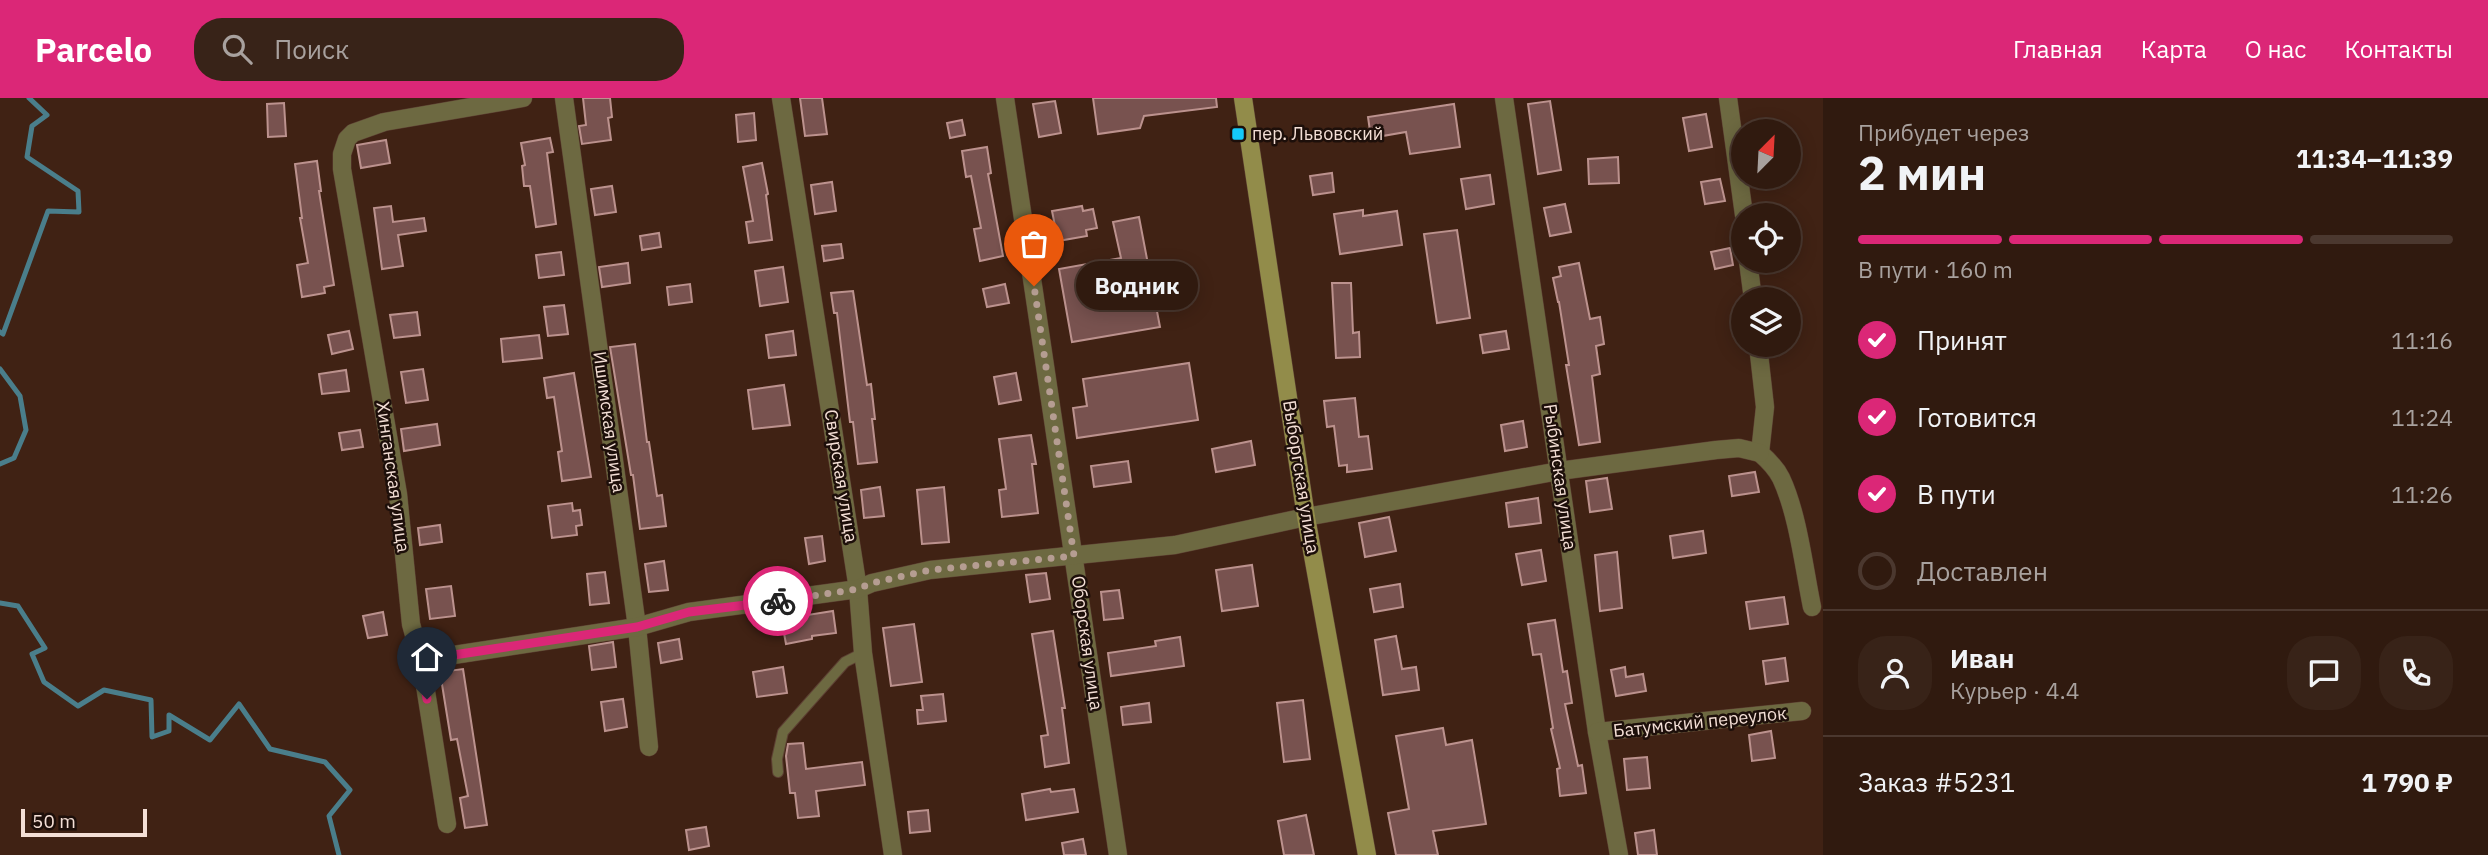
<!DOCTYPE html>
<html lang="ru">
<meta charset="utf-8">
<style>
body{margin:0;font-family:"IBM Plex Sans",sans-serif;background:#382318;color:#f1f3f6;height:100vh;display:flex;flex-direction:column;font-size:26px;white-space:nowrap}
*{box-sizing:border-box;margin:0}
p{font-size:23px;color:#a8a19e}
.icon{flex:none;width:38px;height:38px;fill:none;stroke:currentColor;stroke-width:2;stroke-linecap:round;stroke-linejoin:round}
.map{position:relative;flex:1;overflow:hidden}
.side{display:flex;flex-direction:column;background:#301a0f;width:665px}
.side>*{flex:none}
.needle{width:46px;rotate:24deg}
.fabs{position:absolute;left:1731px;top:21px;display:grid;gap:14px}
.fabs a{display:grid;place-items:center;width:70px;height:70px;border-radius:50%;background:#301a0f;box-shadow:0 4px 18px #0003,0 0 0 2px #4b382f;font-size:35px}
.scale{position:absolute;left:21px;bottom:18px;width:126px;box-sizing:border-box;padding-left:7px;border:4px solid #f4dfd6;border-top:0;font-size:19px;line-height:24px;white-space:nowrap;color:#f4dfd6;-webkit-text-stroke:5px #1d0f0a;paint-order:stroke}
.pin{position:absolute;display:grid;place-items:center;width:60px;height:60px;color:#fff;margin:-72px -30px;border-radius:50% 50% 50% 0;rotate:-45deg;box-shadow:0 0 7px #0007}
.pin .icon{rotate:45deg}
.courier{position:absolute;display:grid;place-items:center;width:70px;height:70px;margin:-35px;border:5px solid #db2777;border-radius:50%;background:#fff;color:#222;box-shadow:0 2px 9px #0007}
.bubble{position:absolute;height:49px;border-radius:24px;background:#301a0f;box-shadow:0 4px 18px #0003,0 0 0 2px #4b382f;font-size:23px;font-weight:700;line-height:49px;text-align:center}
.summary em{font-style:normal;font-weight:700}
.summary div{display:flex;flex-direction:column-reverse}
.summary{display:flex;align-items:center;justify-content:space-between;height:119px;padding:0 35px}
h1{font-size:46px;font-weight:700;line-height:52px}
.bar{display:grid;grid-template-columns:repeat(4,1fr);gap:10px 7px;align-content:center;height:84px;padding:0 35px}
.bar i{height:9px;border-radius:5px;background:#4b382f}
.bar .on{background:#db2777}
.bar p{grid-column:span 4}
.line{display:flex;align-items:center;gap:18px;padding:0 35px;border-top:2px solid #4b382f}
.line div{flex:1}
.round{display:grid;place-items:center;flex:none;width:74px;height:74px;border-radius:28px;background:#382318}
ol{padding:0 35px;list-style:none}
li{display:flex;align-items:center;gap:21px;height:77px}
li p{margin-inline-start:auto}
li .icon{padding:7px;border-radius:50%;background:#db2777;color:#fff;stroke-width:4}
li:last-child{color:#a8a19e}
li i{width:38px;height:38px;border:4px solid #4b382f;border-radius:50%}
header{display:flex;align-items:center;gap:42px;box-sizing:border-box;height:98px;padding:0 35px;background:#db2777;color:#fff}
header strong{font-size:33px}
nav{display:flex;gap:38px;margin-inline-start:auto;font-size:24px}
.search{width:490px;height:63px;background:#382318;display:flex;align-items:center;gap:18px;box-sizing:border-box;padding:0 24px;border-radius:28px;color:#a8a19e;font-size:26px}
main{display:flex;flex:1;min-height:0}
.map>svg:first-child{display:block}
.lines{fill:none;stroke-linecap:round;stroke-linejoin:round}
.stream{stroke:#4a7e8b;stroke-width:5}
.building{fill:#78524f;stroke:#bc928e;stroke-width:2}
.lane-casing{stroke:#5d4033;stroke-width:12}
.street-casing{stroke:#5d4033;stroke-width:19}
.secondary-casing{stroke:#5d4033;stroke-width:19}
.lane{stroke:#6d6941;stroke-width:10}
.street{stroke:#6d6941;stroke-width:18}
.secondary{stroke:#928c4a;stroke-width:18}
.done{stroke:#b59d92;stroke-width:7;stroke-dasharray:0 12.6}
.route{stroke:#db2777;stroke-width:9}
.poi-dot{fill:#14cafb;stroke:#1d0f0a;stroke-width:2.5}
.labels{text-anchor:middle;stroke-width:5;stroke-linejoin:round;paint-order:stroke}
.poi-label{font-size:18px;fill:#f4dfd6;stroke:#1d0f0a;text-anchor:start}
.street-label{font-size:18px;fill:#f4dfd6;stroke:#1d0f0a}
</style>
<header>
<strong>Parcelo</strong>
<div class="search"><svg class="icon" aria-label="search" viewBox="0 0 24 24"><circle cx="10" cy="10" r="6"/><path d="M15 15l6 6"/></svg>Поиск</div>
<nav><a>Главная</a><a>Карта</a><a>О нас</a><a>Контакты</a></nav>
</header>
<main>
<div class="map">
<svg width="1823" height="757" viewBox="0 0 1823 757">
<rect width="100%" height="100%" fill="#402214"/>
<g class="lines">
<!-- stream -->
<g class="stream">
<path d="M0 234 3 236 48 113 79 114 78 93 27 59 32 28 47 17 29 0"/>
<path d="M0 271 20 298 26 332 14 360 0 366"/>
<path d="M0 505 18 508 45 550 32 556 44 584 78 608 104 592 151 602 152 639 169 633V617L210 642 239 606 270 651 325 664 350 692 329 718 339 757"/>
</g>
</g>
<!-- building -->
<g class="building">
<path d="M583 0H610L612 19 608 20 611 42 582 46 579 28 586 27Z"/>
<path d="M800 0H822L827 36 805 38Z"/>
<path d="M1093 0H1216L1217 9 1144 18 1140 30 1098 36Z"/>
<path d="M1055 3 1061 35 1039 39 1033 6Z"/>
<path d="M1550 3 1561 72 1538 76 1528 6Z"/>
<path d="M284 5 286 38 268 39 267 6Z"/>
<path d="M1454 6 1460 49 1410 56 1406 34 1371 40 1368 19Z"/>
<path d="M754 15 756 42 738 44 736 17Z"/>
<path d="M1706 16 1712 49 1689 53 1683 20Z"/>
<path d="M962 22 965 37 950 40 947 25Z"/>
<path d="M550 40 553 54 547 55 556 126 536 129 530 88H524L522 68 525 67 521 45Z"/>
<path d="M386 42 390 65 361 70 357 47Z"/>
<path d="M987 49 991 75 988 76 1003 158 980 163 974 131 981 130 971 78 966 79 962 53Z"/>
<path d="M1618 59 1619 85 1589 86 1588 61Z"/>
<path d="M317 63 321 93H319L334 187 324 189 325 195 302 199 297 167 308 165 300 120H302L295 66Z"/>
<path d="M762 65 768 96 766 97 772 142 749 145 746 124 753 123 743 69Z"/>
<path d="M1332 75 1334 94 1313 97 1310 78Z"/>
<path d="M1490 77 1494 106 1466 111 1461 81Z"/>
<path d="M1720 81 1725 103 1705 106 1701 84Z"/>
<path d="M832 84 836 113 815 116 811 87Z"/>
<path d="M612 88 616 114 595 117 591 91Z"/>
<path d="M1565 106 1571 134 1550 138 1544 110Z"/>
<path d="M391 108 393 124 424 120 426 133 398 137 403 168 382 171 374 110Z"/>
<path d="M1082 108 1083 113 1093 111 1097 130 1086 132 1087 138 1058 143 1052 113Z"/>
<path d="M1363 112V118L1397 113 1402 147 1340 156 1334 116Z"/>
<path d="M1139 119 1160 229 1072 244 1059 171 1121 160 1113 124Z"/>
<path d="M1457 132 1470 220 1437 225 1424 136Z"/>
<path d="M659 135 661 149 642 152 640 138Z"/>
<path d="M841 146 843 160 824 163 822 148Z"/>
<path d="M1730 150 1733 167 1715 171 1711 154Z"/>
<path d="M561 154 564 177 539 180 536 157Z"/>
<path d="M628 165 630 185 602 189 599 169Z"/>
<path d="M1579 165 1590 221 1600 219 1604 246 1596 248 1600 276 1592 278 1600 344 1579 347 1566 267H1569L1559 204H1558L1553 180 1561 178 1559 169Z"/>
<path d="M783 169 788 204 760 208 755 173Z"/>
<path d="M1332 185H1351L1353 235 1359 234 1360 259 1336 260Z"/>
<path d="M690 186 692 204 669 207 667 189Z"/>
<path d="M1005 186 1009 205 987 209 983 191Z"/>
<path d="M853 193 867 287 871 286 875 321H872L877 364 858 366 853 324H850L837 215H834L831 195Z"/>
<path d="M564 207 568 236 548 238 544 209Z"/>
<path d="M417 214 420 237 394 240 390 217Z"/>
<path d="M349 233 353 251 332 256 328 237Z"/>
<path d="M793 233 796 257 769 260 766 237Z"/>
<path d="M1506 233 1509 251 1483 255 1480 237Z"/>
<path d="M539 237 542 260 503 264 501 241Z"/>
<path d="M635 246 647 344H649L657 398 662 397 666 428 640 431 633 377H631L610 249Z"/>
<path d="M1189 265 1198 322 1077 340 1073 310 1087 308 1083 281Z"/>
<path d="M423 271 428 302 406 305 401 274Z"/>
<path d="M346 272 349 293 322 296 319 276Z"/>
<path d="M574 275 591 379 562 383 558 354 562 353 554 299 547 300 544 280Z"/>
<path d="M1016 275 1021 302 999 306 994 279Z"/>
<path d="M784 287 790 327 753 331 748 292Z"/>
<path d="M1355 300 1359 339 1368 338 1372 371 1347 374V367L1339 368 1334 328 1327 329 1324 303Z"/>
<path d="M1523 323 1527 349 1505 353 1501 327Z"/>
<path d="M437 326 440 347 404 353 401 331Z"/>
<path d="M360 332 363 349 342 352 339 335Z"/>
<path d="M1031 337 1036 366H1032L1038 415 1002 419 999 392 1006 391 999 341Z"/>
<path d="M1251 343 1255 367 1216 374 1212 351Z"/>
<path d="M1128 363 1131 384 1094 389 1091 368Z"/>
<path d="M1755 374 1759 394 1732 398 1729 378Z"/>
<path d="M1607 380 1612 411 1590 414 1586 383Z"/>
<path d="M880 389 884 418 864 420 861 392Z"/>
<path d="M944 389 949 444 922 446 917 392Z"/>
<path d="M1538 400 1541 425 1509 429 1506 405Z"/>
<path d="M572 405 573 413 580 412 582 427 576 428 577 437 552 440 548 408Z"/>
<path d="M1389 419 1396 453 1365 459 1359 425Z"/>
<path d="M440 427 442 444 420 447 418 430Z"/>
<path d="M1703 433 1706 455 1673 460 1670 438Z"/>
<path d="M822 438 825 463 809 466 805 440Z"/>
<path d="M1541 452 1546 483 1522 487 1516 456Z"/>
<path d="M1617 454 1622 510 1600 513 1595 457Z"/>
<path d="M664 463 668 492 649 494 645 466Z"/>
<path d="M1252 467 1258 508 1222 513 1216 472Z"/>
<path d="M605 474 609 505 590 507 587 476Z"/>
<path d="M1046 475 1050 501 1030 504 1026 477Z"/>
<path d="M1400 486 1403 509 1374 514 1370 491Z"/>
<path d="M451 488 455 518 430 521 426 491Z"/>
<path d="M1119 492 1123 520 1104 522 1101 494Z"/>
<path d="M1784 499 1788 526 1750 531 1746 504Z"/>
<path d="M833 513 836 535 812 538V541L786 546 781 519 807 514 808 517Z"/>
<path d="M383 514 387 537 368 540 363 518Z"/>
<path d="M1555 522 1563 574 1567 573 1572 605 1565 606 1578 668 1582 667 1586 695 1560 698 1557 671 1560 670 1551 631 1553 630 1541 556 1533 557 1528 526Z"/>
<path d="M914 526 922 584 891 588 883 530Z"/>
<path d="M1053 533 1065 610H1062L1069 665 1045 669 1041 638 1048 637 1032 536Z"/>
<path d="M1396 538 1402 571 1416 569 1419 592 1383 597 1375 542Z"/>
<path d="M1180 539 1184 568 1111 578 1108 555 1156 548 1155 543Z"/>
<path d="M679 541 682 561 661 565 658 545Z"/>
<path d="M613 544 616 569 592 572 589 548Z"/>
<path d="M1785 560 1788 583 1766 586 1763 563Z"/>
<path d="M783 569 787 595 757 599 753 574Z"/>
<path d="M1625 569 1626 579 1643 576 1646 593 1616 598 1611 572Z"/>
<path d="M463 571 487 727 465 730 460 700 468 698 457 641 451 642 440 574Z"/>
<path d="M943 596 946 623 918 626 917 612H923L921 598Z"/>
<path d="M623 601 627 629 605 633 601 604Z"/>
<path d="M1303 602 1310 661 1284 664 1277 605Z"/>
<path d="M1149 605 1151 624 1123 627 1121 609Z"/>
<path d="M1443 630 1446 647 1472 642 1486 726 1433 733 1438 757H1396L1388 715 1409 711 1396 638Z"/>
<path d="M1771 633 1775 660 1752 663 1749 637Z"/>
<path d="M803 645 806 671 862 664 865 687 816 693 819 718 798 720 795 695H790L786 658 788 646Z"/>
<path d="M1647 659 1650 690 1627 692 1624 661Z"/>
<path d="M1050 691 1051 694 1074 691 1078 714 1026 722 1022 696Z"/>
<path d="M928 712 930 733 910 735 908 714Z"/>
<path d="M1306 717 1314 757H1284L1278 723Z"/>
<path d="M706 729 709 748 689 752 686 732Z"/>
<path d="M1654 732 1657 757H1638L1635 735Z"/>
<path d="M1083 741 1086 757H1064L1062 745Z"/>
</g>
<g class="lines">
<!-- lane casing -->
<g class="lane-casing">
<path id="lane" d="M778 674 777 661 783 634 845 564 863 555"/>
</g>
<!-- street casing -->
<g class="street-casing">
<g id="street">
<path d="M564 0 637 529 649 649"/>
<path d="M781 0 858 491 863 555 893 757"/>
<path d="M1005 0 1118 757"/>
<path d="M1504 0 1597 634 1619 757"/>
<path d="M1728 0 1744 117"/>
<path d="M1748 163 1753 201"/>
<path d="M1758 247 1765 309 1760 355C1768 362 1776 370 1781 380 1798 416 1804 470 1812 509"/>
<path d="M421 562 637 529 689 514 858 491 872 485 930 472 1175 447 1306 419 1559 373 1716 352 1739 350 1760 355"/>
<path d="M1597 634 1802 613"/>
<path d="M447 726 421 562 411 526 398 396 342 71V56L347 41 353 35 384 24 523 0"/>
</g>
</g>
<!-- secondary casing -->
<g class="secondary-casing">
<path id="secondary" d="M1243 0 1306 419 1367 757"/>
</g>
<!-- lane -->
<use href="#lane" class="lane"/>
<!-- street -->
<use href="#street" class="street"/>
<!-- secondary -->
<use href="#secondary" class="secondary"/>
</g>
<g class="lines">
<!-- done -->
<path class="done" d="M778 503 858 491 872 485 930 472 1074 458 1034 188"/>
<!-- route -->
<path class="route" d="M427 601 421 562 637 529 689 514 778 503"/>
</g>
<!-- markers -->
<rect class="poi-dot" x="1231" y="29" width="14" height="14" rx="3.5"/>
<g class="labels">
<!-- poi labels -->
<g class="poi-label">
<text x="1252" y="42">пер. Львовский</text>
</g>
<!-- street labels -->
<g class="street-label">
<text transform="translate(609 324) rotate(82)" y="6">Ишимская улица</text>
<text transform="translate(841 378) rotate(81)" y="6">Свирская улица</text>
<text transform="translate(393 379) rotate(82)" y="6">Хинганская улица</text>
<text transform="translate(1301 379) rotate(81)" y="6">Выборгская улица</text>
<text transform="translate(1560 379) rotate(82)" y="6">Рыбинская улица</text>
<text transform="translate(1087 545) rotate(82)" y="6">Оборская улица</text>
<text transform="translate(1700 624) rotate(-6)" y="6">Батумский переулок</text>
</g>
</g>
</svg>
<div class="fabs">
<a><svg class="needle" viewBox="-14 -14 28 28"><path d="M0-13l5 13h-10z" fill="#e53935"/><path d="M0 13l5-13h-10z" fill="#a8a19e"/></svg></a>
<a><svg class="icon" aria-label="locate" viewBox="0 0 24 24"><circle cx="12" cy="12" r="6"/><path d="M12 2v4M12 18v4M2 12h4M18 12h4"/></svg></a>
<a><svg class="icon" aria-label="layers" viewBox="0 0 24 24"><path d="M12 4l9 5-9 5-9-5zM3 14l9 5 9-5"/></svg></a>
</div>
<div class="scale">50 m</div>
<div class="pin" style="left:1034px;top:188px;background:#ea580c"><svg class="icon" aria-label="bag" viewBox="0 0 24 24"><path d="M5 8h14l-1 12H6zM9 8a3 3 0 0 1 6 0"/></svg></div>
<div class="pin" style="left:427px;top:601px;background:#1f2937"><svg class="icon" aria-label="home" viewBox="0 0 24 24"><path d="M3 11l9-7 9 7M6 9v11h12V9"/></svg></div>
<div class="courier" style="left:778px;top:503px"><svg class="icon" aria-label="bike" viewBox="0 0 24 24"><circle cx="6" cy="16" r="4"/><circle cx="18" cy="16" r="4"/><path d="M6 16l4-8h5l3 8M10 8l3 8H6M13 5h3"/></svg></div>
<div class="bubble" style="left:1076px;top:163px;width:122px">Водник</div>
</div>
<section class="side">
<div class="summary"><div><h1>2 мин</h1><p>Прибудет через</p></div><em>11:34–11:39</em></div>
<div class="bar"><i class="on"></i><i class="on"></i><i class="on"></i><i></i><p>В пути · 160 m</p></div>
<ol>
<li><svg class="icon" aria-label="check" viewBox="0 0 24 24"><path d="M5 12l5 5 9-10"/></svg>Принят<p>11:16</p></li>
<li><svg class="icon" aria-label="check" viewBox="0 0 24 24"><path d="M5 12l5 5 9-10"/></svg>Готовится<p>11:24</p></li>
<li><svg class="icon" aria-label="check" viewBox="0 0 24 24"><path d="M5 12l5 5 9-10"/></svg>В пути<p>11:26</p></li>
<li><i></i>Доставлен</li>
</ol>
<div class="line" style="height:126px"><a class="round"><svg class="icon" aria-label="person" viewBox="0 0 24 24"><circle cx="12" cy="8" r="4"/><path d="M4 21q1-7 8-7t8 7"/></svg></a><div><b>Иван</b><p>Курьер · 4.4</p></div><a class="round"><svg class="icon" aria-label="chat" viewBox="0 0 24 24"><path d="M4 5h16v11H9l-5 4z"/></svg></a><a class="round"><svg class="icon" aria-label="phone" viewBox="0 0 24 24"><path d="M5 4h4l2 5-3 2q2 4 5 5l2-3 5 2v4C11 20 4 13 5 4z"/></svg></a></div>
<div class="line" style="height:91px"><div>Заказ #5231</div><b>1 790 ₽</b></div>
</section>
</main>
